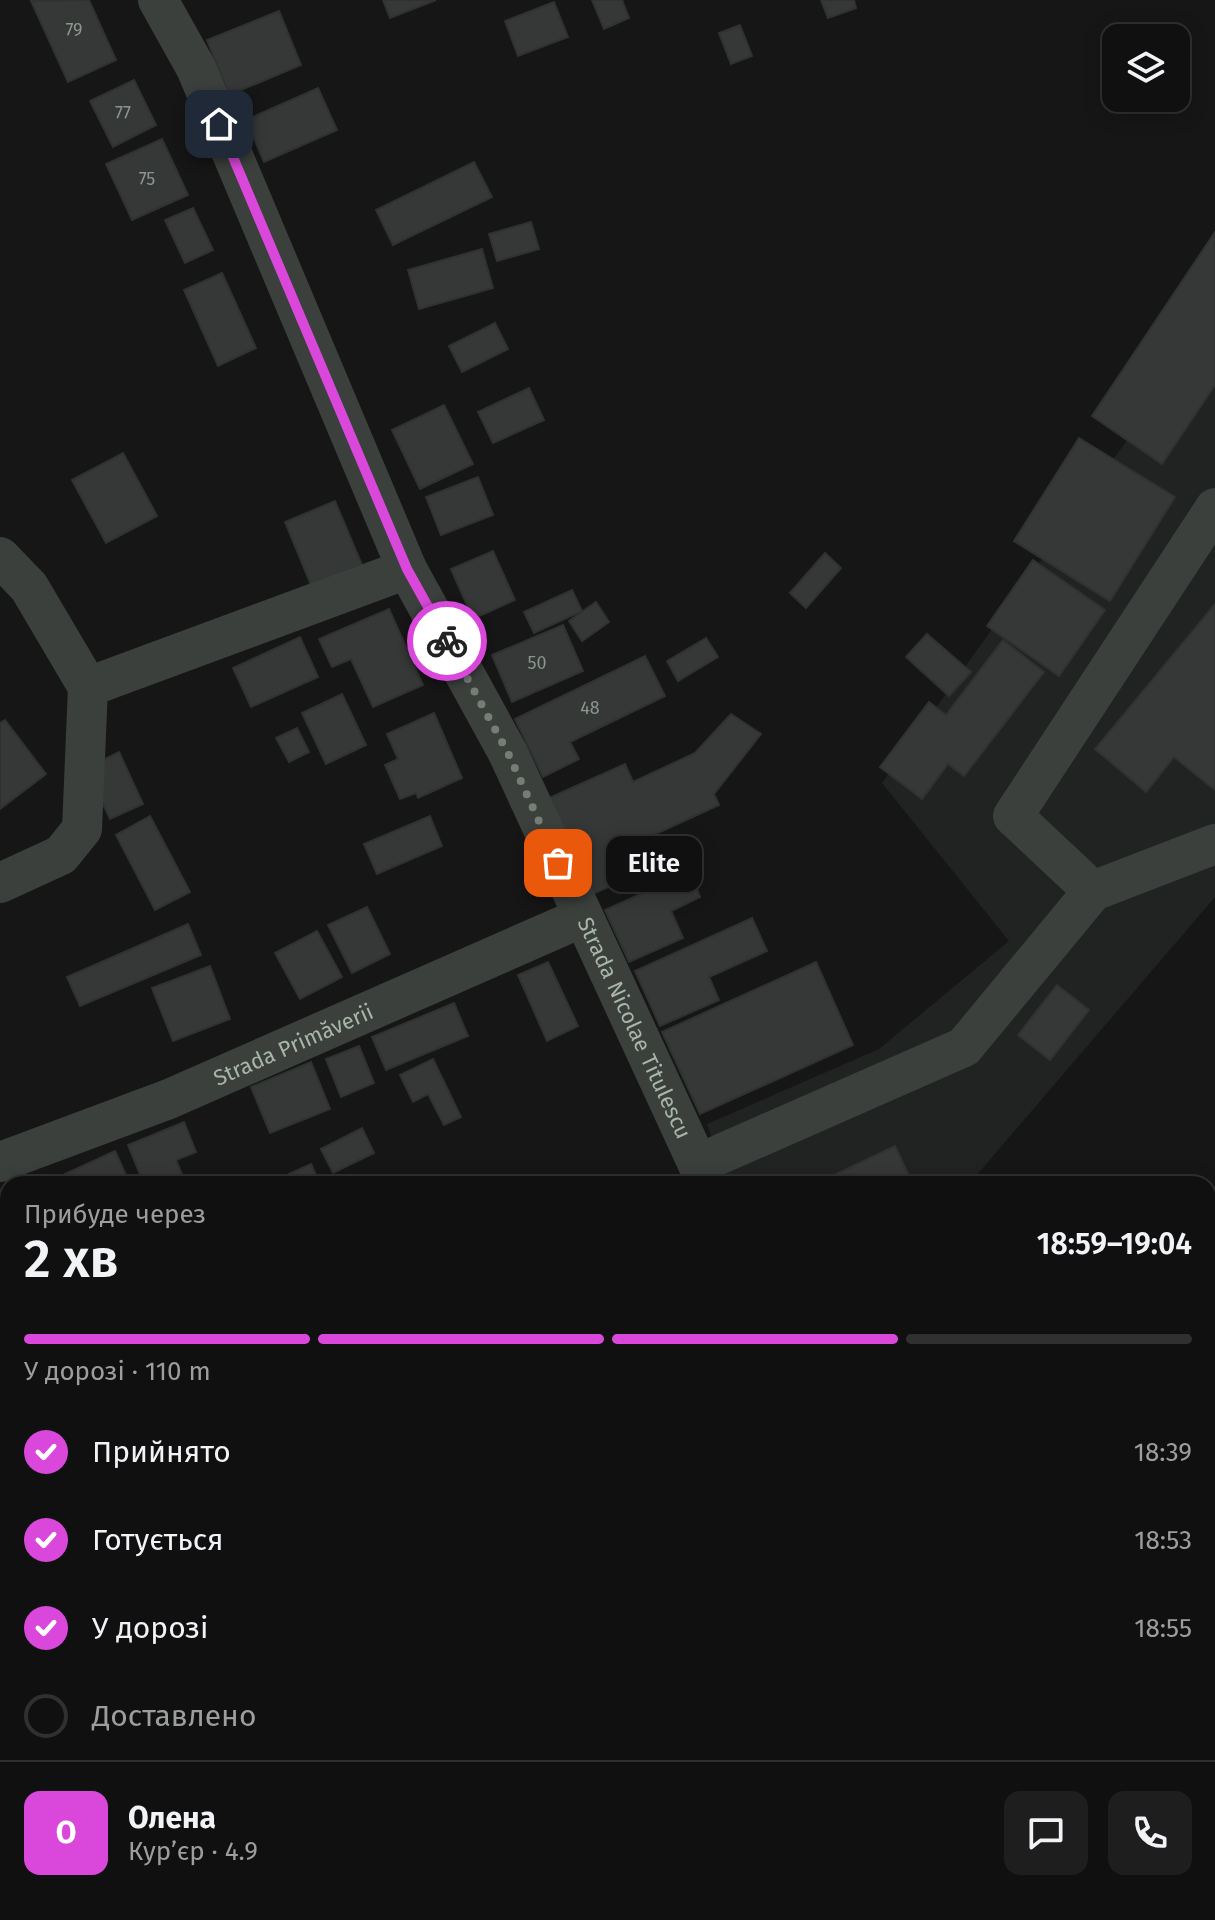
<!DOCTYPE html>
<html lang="uk">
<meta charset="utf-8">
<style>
body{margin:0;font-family:"Fira Sans",sans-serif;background:#1e1e1e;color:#f1f3f6;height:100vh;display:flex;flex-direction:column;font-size:30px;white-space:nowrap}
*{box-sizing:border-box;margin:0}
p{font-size:26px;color:#9c9d9f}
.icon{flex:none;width:44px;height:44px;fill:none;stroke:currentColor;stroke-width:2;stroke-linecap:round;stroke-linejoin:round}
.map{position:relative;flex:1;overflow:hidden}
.panel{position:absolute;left:0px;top:1176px;width:1216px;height:744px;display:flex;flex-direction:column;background:#101010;border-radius:24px 24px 0 0;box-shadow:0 4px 20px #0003,0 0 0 2px #303030}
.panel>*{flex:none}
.buttons{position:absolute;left:1102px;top:24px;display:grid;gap:16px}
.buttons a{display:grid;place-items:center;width:88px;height:88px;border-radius:16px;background:#101010;box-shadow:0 4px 20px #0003,0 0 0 2px #303030;font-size:40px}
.pin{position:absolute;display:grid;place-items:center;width:68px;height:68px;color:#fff;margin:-34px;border-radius:16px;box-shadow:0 4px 12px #0006}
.courier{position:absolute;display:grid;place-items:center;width:80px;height:80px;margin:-40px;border:6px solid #d948db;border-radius:50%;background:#fff;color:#222;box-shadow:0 2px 10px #0007}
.bubble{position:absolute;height:56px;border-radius:16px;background:#101010;box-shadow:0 4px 20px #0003,0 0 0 2px #303030;font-size:26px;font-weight:600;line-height:56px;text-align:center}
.overview em{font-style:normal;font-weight:600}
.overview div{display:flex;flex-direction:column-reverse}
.overview{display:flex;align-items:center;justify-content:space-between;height:136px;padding:0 24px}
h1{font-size:52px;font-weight:600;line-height:60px}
.bar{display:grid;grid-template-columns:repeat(4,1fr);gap:12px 8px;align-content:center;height:96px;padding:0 24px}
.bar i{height:10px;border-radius:6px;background:#303030}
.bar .on{background:#d948db}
.bar p{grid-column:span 4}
.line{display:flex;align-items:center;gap:20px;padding:0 24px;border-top:2px solid #303030}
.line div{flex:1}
.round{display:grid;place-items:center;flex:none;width:84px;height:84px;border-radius:16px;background:#1e1e1e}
ol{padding:0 24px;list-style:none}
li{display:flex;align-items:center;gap:24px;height:88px}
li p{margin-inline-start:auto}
li .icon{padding:8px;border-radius:50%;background:#d948db;color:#fff;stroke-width:4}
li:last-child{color:#9c9d9f}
li i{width:44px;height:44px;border:4px solid #303030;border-radius:50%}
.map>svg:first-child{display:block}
.built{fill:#212322}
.building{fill:#353836;stroke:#2f3230;stroke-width:2}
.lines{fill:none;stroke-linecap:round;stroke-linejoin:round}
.minor{stroke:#3b403c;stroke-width:40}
.rail{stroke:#525852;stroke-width:6;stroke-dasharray:10 8;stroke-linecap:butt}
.done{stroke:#757d75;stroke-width:8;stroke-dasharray:0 14.4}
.route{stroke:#d948db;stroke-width:10}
.labels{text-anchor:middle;stroke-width:6;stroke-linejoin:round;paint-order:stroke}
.number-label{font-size:18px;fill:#8b968c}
.street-label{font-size:22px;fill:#a8b5a9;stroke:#101110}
</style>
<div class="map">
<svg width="1215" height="1920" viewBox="0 0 1215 1920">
<rect width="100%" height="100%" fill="#151615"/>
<!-- built -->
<g class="built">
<path d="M1215 317V897L969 1184H728L707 1124 879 1049 1009 941 882 783Z"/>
<path d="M1215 1447V1920H1153L1148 1912H1208V1450Z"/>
</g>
<!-- building -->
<g class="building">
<path d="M89 0 116 60 68 82 31 1Z"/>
<path d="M383 0H436L390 18Z"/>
<path d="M592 0H622L629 18 604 29Z"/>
<path d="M821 0H854L856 8 828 18Z"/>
<path d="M554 2 568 37 518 56 505 21Z"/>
<path d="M279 11 301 65 229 95 207 40Z"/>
<path d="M740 25 752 56 731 64 719 33Z"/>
<path d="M134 80 156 125 113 147 90 101Z"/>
<path d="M318 88 337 130 264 162 246 120Z"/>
<path d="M162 139 188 195 132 220 106 164Z"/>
<path d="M474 162 492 197 393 245 376 210Z"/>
<path d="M193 208 213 250 185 263 165 220Z"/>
<path d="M531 222 539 249 497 261 489 234Z"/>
<path d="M1215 232V385L1162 464 1092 416Z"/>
<path d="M482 249 493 288 419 309 408 270Z"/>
<path d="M222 273 256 348 218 366 184 290Z"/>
<path d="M495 323 508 349 462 372 449 346Z"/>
<path d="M529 388 544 420 493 443 478 412Z"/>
<path d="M444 405 473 464 420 489 392 430Z"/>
<path d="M1079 438 1175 497 1110 601 1014 541Z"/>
<path d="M123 453 157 516 106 543 72 480Z"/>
<path d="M478 477 493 515 441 535 426 497Z"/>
<path d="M335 501 362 565 311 585 285 522Z"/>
<path d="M493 551 515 600 473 619 451 569Z"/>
<path d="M825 553 841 568 806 608 790 593Z"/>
<path d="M1033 560 1105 610 1059 676 987 626Z"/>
<path d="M572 590 582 611 534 633 524 612Z"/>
<path d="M596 602 609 622 582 641 569 621Z"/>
<path d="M1215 604V790L1174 757 1146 792 1095 749Z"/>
<path d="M389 609 423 685 373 707 351 659 332 667 319 639Z"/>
<path d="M563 625 583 671 512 702 492 655Z"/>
<path d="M927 634 971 672 949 696 906 657Z"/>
<path d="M300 637 318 677 251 707 233 668Z"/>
<path d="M706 638 718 657 678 681 667 661Z"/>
<path d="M1003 640 1044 672 964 776 948 764 922 799 880 767 929 702 946 715Z"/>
<path d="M645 656 665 696 570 742 579 759 543 777 515 719Z"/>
<path d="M342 694 366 745 326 764 302 713Z"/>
<path d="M434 713 462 778 418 798 416 793 400 799 385 765 398 759 387 734Z"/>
<path d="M731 714 761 734 714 794 719 805 651 836 663 862 593 894 549 798 625 764 633 782 695 753Z"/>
<path d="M5 720 46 774 0 809V723Z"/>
<path d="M297 728 309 752 289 762 276 738Z"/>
<path d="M119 752 143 804 110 819 86 768Z"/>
<path d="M150 816 190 892 155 910 116 835Z"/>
<path d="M430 816 442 846 377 874 364 844Z"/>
<path d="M690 872 700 897 671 911 683 938 629 962 605 910Z"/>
<path d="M367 907 390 954 352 973 328 925Z"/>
<path d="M752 918 767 951 709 977 719 1000 660 1026 635 971Z"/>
<path d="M188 924 201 955 80 1006 67 977Z"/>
<path d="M317 931 342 977 300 999 275 953Z"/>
<path d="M548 962 578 1026 547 1041 518 975Z"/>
<path d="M816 962 853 1045 700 1114 662 1032Z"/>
<path d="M210 966 230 1019 173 1041 152 988Z"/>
<path d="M1057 985 1089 1010 1050 1060 1018 1035Z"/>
<path d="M454 1003 468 1036 386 1070 372 1037Z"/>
<path d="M359 1046 374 1083 341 1097 326 1059Z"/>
<path d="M433 1059 461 1117 444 1125 428 1094 413 1102 400 1075Z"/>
<path d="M311 1062 330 1109 270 1133 251 1087Z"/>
<path d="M184 1122 196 1152 176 1160 186 1184H144L128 1145Z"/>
<path d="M362 1128 374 1153 333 1173 321 1149Z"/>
<path d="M895 1146 913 1184H815Z"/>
<path d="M115 1151 130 1184H70L65 1174Z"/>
<path d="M311 1164 320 1184H294L289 1174Z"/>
<path d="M0 1274 8 1290V1313L0 1317Z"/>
<path d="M1215 1318V1352L1208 1356V1322Z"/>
<path d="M1215 1590V1667L1208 1671V1593Z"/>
<path d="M0 1699 8 1722V1736L0 1739Z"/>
<path d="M887 1912H934L938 1920H870Z"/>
</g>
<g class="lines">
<!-- minor -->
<g class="minor">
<path id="s1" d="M158 0 196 68 407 569 508 753 707 1184"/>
<path d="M0 557 29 587 88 687 82 829 61 855 0 883"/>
<path d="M88 687 407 569"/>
<path d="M1093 891 1215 844"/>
<path id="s2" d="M0 1162 169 1099 583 917"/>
<path d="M698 1164 964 1047 1093 891 1013 816 1215 508"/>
<path d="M1208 1408 1215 1404"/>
<path d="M1023 1912 1026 1920"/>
</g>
<!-- rail -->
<g class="rail">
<path d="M1208 1885 1215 1881"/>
<path d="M1147 1920 1161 1912"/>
</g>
</g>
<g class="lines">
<!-- done -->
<path class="done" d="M447 641 508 753 558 863"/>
<!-- route -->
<path class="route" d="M219 124 407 569 447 641"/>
</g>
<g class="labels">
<!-- number labels -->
<g class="number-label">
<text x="74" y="36">79</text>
<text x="123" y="119">77</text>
<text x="147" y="185">75</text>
<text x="537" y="669">50</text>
<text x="590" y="714">48</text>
</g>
<!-- street labels -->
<g class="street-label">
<text dy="8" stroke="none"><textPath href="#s1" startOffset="1134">Strada Nicolae Titulescu</textPath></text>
<text dy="8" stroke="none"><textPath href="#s2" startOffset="316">Strada Primăverii</textPath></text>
</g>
</g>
</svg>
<div class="buttons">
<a><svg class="icon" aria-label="layers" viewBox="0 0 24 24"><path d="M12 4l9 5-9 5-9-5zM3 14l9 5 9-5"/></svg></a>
</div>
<div class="pin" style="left:558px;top:863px;background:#ea580c"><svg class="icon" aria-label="bag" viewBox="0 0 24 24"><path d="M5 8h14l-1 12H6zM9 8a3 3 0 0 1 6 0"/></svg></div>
<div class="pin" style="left:219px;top:124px;background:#1f2937"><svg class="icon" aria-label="home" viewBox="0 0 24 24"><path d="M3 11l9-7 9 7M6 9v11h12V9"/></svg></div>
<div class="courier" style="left:447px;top:641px"><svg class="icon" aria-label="bike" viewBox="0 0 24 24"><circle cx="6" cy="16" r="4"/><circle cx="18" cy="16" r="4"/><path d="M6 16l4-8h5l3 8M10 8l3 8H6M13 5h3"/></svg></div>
<div class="bubble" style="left:606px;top:836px;width:96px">Elite</div>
<section class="panel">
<div class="overview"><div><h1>2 хв</h1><p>Прибуде через</p></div><em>18:59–19:04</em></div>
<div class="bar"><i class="on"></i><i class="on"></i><i class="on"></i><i></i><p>У дорозі · 110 m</p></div>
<ol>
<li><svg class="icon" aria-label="check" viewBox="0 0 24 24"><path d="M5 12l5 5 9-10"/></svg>Прийнято<p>18:39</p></li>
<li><svg class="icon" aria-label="check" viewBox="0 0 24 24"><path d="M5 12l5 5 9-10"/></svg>Готується<p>18:53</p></li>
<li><svg class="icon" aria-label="check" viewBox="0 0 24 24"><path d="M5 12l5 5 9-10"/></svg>У дорозі<p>18:55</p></li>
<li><i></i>Доставлено</li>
</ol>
<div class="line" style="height:144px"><b class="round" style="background:#d948db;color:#fff">О</b><div><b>Олена</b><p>Кур’єр · 4.9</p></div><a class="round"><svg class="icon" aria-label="chat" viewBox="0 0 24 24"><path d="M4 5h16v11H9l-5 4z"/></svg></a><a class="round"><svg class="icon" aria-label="phone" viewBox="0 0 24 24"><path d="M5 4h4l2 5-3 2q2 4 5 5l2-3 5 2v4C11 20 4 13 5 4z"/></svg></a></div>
</section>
</div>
